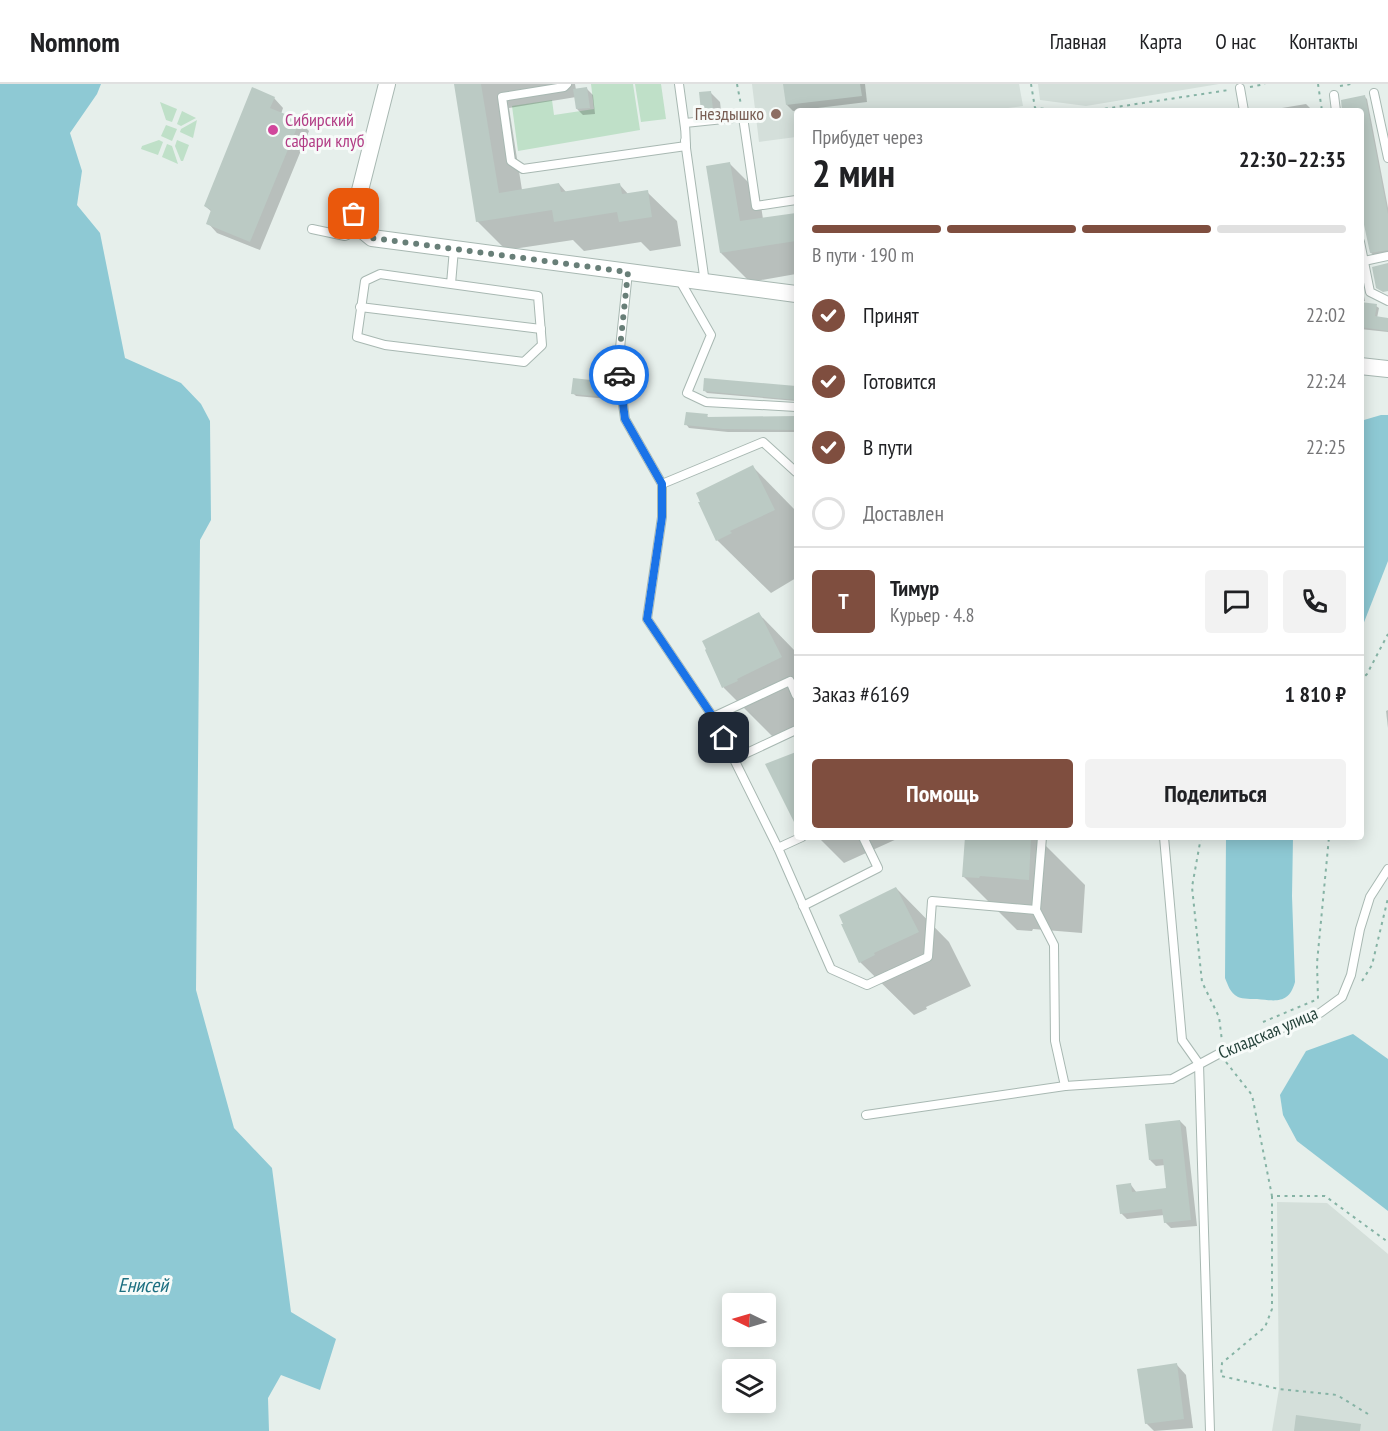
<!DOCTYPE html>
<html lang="ru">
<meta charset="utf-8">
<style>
body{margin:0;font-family:"PT Sans Narrow",sans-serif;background:#f2f2f2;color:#202124;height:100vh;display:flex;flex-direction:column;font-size:22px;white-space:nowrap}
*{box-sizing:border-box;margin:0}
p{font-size:20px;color:#757577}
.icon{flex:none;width:33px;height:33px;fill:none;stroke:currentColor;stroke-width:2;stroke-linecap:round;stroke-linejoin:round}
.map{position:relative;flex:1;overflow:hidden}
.details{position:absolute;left:794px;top:24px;width:570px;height:732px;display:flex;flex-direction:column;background:#fff;border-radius:6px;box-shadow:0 3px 15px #0003}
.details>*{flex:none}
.needle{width:39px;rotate:275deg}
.buttons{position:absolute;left:722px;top:1209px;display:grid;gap:12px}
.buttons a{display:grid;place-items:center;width:54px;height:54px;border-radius:6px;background:#fff;box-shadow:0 3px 15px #0003;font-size:30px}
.pin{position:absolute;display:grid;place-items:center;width:51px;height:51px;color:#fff;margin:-26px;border-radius:12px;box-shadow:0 3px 9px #0006}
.courier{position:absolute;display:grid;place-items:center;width:60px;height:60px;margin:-30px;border:4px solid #1a73e8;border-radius:50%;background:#fff;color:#222;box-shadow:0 2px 8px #0007}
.headline em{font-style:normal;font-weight:800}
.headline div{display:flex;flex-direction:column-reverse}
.headline{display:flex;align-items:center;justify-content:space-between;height:102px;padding:0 18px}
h1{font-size:39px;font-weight:800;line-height:45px}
.bar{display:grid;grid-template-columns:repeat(4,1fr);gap:9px 6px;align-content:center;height:72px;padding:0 18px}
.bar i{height:8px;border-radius:4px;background:#e0e0e0}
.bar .current{background:#7f4e3f}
.bar p{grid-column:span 4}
.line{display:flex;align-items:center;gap:15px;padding:0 18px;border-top:2px solid #e0e0e0}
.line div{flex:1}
.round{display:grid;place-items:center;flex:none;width:63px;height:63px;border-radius:6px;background:#f2f2f2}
ol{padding:0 18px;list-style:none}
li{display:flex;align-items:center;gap:18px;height:66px}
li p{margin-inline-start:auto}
li .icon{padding:6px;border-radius:50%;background:#7f4e3f;color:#fff;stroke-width:4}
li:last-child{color:#757577}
li i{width:33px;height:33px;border:3px solid #e0e0e0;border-radius:50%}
.button{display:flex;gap:12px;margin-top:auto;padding:12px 18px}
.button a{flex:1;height:69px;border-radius:6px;background:#7f4e3f;color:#fff;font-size:24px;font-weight:800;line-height:69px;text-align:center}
.button a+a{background:#f2f2f2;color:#202124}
header{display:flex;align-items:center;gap:36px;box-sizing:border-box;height:84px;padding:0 30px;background:#fff;border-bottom:2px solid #e0e0e0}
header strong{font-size:28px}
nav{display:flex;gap:33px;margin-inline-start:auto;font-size:21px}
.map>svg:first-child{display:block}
.built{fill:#d4dfda}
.green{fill:#bfe0c8}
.water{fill:#8ec9d4}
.shadow{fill:#0003}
.building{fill:#bbcac4}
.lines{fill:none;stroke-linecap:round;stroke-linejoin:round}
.lane-casing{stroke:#a8b8b2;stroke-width:10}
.street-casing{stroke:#a8b8b2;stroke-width:18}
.path{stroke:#86b3a5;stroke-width:2;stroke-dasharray:3 4.5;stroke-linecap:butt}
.lane{stroke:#fff;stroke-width:8}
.street{stroke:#fff;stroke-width:16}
.done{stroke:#687f78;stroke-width:6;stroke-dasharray:0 10.8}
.route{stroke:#1a73e8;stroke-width:8}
.education-dot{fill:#8d6e63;stroke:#f7fbf9;stroke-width:2}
.hotel-dot{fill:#d1479c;stroke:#f7fbf9;stroke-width:2}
.labels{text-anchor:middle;stroke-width:6;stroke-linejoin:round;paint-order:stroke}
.education-label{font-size:18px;fill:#785e54;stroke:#f7fbf9;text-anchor:end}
.hotel-label{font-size:18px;fill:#b23c85;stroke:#f7fbf9;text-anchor:start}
.street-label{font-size:18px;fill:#24423a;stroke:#f7fbf9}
.water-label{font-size:20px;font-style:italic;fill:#1c6f80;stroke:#f7fbf9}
</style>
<header>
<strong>Nomnom</strong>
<nav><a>Главная</a><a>Карта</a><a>О нас</a><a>Контакты</a></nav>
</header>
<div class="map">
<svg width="1388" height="1347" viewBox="0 0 1388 1347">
<rect width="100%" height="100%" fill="#e6efeb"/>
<!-- built -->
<g class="built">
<path d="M752 0H1019L1023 22 984 27H796V53L759 58Z"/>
<path d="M1038 0H1219L1086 22 1040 16Z"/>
<path d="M1277 1118 1327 1119 1388 1170V1347H1272L1279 1305Z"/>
</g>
<!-- green -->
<g class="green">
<path d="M591 0H633L640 46 518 67 512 22 552 16 554 31 594 25Z"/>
<path d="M635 0H661L666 35 641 38Z"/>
<path d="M160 18 177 25 172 38 166 36Z"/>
<path d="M182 27 196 34 181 42 177 40Z"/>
<path d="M197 36 193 54 180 48 181 45Z"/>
<path d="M166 41 177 45 172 57 161 52Z"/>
<path d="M159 56 163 58 158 71 141 65 142 62Z"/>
<path d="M177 56 189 61 183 77H181L175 62Z"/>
<path d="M167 60 172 62 178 80 162 73Z"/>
</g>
<!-- water -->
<g class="water">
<path d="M0 0H101L97 10 70 49 82 87 77 121 100 149 125 274 181 299 201 320 210 337 211 436 200 456 196 906 234 1044 272 1084 291 1228 336 1255 320 1306 281 1291 268 1314 269 1347H0Z"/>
<path d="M1381 331H1388V477L1361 546V341L1364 336Z"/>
<path d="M1226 753H1293L1292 812 1295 898C1289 920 1276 917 1257 915 1252 915 1243 915 1238 913 1230 909 1228 901 1225 894Z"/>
<path d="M1353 950 1388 975V1127L1297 1057 1283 1031 1280 1011 1306 967Z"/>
</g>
<!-- shadow -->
<g class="shadow">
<path d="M455 0H575L576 6 587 5 593 11 595 30 583 31 577 25 576 13 509 24 522 106 559 100 567 109 619 100 629 111 647 108 677 137 681 162 650 167 641 158 584 167 573 156 506 166 477 137Z"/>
<path d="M784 0H865L867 18 793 27 787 21Z"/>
<path d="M710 8 720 18 722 35 713 36 703 27Z"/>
<path d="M1364 12 1367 15 1388 124V169L1374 171 1371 169 1360 27H1345Z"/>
<path d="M274 14 283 24 281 30 299 37 309 47 260 166 217 149 208 139 212 128 205 122Z"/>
<path d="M1306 20 1313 27H1270V26Z"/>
<path d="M730 80 759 109 763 135 796 130V190L750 198 721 169Z"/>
<path d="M344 126 347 129V141L335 136Z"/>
<path d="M1360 193 1365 217 1360 218Z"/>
<path d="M1360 220 1376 222 1379 224 1377 234 1388 236V248L1360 245Z"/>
<path d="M705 296 796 304V317L707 309 704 306Z"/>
<path d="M607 299 610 302 609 315 576 312 573 309Z"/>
<path d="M707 332 710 335 796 334V348H728L689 344 686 340Z"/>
<path d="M752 382 796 427V494L771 509 717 456Z"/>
<path d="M759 530 796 568V645L777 657 724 604 707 567Z"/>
<path d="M1388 626V644L1386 627Z"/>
<path d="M796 670V731L790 725 783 676Z"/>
<path d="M818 753H899V754L844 779Z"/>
<path d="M967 753H1037L1085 801 1082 849 1033 845 1032 847 1017 846 963 792Z"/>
<path d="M896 804 949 858 971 902 926 923 927 925 914 931 860 878Z"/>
<path d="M1180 1037 1186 1043 1197 1142 1171 1144 1165 1138 1164 1131 1127 1135 1121 1129 1131 1101 1137 1109 1168 1106 1165 1081 1156 1082 1150 1076Z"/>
<path d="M1177 1281 1186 1291 1193 1344 1154 1347 1146 1339Z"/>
</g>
<!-- building -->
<g class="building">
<path d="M454 0H481L499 109 559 99 561 108 620 99 622 110 648 106 652 133 619 138 617 128 554 138 552 126 476 138Z"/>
<path d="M783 0H860L862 12 786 21Z"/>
<path d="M252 3 275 13 270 24 300 36 250 158 206 140 211 126 204 122Z"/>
<path d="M587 3 590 24 576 25 573 5Z"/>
<path d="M711 7 713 26 701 27 699 8Z"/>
<path d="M1365 11 1388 130V166L1370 169 1360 122V27H1342L1341 16Z"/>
<path d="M730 78 740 137 796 129V157L720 169 706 82Z"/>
<path d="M337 122 345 124V139L334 136Z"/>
<path d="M1388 179V207L1383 208 1376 204 1372 183Z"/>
<path d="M1360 218 1377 220 1375 232 1388 234V247L1360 243Z"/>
<path d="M573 294 608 298 606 313 571 310Z"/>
<path d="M704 294 796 302V316L703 307Z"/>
<path d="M686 328 708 330 707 333 796 332V346L723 345 684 341Z"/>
<path d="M753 381 775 426 730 447 732 449 716 457 698 418H700L696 409Z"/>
<path d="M759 528 782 573 737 595 738 597 722 604 705 566 706 565 702 557Z"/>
<path d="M796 668V742L765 680Z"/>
<path d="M965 753H1031L1029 796 980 792 979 794 962 793Z"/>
<path d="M896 803 919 848 874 869 875 871 859 879 841 840H843L839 831Z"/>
<path d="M1180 1036 1191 1136 1164 1139 1162 1125 1120 1130 1116 1101 1131 1099 1132 1108 1166 1104 1163 1075 1149 1076 1145 1040Z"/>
<path d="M1177 1279 1184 1335 1145 1340 1137 1285Z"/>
<path d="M1296 1331 1361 1340 1360 1347H1294Z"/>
</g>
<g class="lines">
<!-- lane casing -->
<g class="lane-casing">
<g id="lane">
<path d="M567 0 564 3 502 13 511 77 523 85 686 62 685 39 743 33 756 122 796 116"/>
<path d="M679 0 685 44"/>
<path d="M1240 4 1244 27"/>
<path d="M1374 9 1388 74"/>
<path d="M1334 11 1336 27"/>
<path d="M685 57 705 199"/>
<path d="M312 145 345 152 361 145"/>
<path d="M1360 158 1370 208 1388 217"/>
<path d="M1364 177 1388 172"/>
<path d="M628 188 618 283 625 335 662 400"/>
<path d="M679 195 711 251 687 309 706 318 796 323"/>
<path d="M451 200 538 212 542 261 524 278 385 261 357 253 365 197 380 190 451 200 454 165"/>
<path d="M360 223 541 245"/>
<path d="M796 388 763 358 662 400V433L647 535 713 633 778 764 831 885 867 901 928 873 932 817 1036 826"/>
<path d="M713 633 790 597 796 611"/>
<path d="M734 675 796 646"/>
<path d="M1042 753 1036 826 1054 861 1055 957 1065 1002"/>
<path d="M1164 753 1182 956 1199 980 1210 1347"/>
<path d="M778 764 802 753"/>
<path d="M803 822 878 784 863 753"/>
<path d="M866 1031 1065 1002 1172 995 1224 967 1320 929 1342 913 1351 891 1360 845 1370 813 1388 785"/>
</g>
</g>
<!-- street casing -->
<g class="street-casing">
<g id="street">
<path d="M387 0 354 130 361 145 372 154 796 210"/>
<path d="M1360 282 1388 285"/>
</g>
</g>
<!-- path -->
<g class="path">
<path d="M737 0 741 21"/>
<path d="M1031 0 1035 24 1071 27"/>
<path d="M1318 0 1322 27"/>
<path d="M1340 2 1351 0"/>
<path d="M1250 3 1265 0"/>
<path d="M1090 27 1229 6"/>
<path d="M1360 597 1367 590 1388 550"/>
<path d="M1201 753 1192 803 1202 898 1219 933 1222 957"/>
<path d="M1362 897 1372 881 1388 814"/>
<path d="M1263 938 1318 915 1317 879 1329 753"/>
<path d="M1226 978 1252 1011 1272 1112H1325L1388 1158"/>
<path d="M1272 1112V1225L1265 1243 1222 1279 1221 1292 1279 1305 1337 1311 1368 1330"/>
</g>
<!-- lane -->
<use href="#lane" class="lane"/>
<!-- street -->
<use href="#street" class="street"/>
</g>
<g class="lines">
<!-- done -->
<path class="done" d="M354 130 361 146 372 154 628 188 618 283 619 291"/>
<!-- route -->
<path class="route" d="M619 291 625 335 662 400V433L647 535 713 633 724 654"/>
</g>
<!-- markers -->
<circle class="education-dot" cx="776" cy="30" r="6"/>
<circle class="hotel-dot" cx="273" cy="46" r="6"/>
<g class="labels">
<!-- education labels -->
<g class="education-label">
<text x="764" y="36">Гнездышко</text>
</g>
<!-- hotel labels -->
<g class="hotel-label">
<text x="285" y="42">Сибирский<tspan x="285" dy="21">сафари клуб</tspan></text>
</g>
<!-- street labels -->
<g class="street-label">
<text transform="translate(1268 949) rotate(-23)" y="6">Складская улица</text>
</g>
<!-- water labels -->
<g class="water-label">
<text x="143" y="1208">Енисей</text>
</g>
</g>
</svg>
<div class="buttons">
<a><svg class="needle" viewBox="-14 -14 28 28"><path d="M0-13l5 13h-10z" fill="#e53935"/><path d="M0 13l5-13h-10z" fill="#757577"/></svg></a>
<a><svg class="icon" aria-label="layers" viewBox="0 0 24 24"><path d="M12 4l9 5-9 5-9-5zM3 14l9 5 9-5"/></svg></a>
</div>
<div class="pin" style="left:354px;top:130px;background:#ea580c"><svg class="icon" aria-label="bag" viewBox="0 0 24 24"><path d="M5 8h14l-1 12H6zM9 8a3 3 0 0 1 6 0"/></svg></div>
<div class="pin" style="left:724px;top:654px;background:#1f2937"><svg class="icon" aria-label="home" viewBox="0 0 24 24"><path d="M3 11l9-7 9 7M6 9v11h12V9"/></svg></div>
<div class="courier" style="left:619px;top:291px"><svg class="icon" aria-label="car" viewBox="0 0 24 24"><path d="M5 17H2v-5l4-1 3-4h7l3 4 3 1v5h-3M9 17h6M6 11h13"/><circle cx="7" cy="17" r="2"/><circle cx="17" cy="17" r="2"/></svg></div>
<section class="details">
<div class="headline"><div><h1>2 мин</h1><p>Прибудет через</p></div><em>22:30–22:35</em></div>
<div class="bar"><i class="current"></i><i class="current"></i><i class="current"></i><i></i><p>В пути · 190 m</p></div>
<ol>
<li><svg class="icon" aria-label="check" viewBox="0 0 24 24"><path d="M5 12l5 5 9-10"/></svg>Принят<p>22:02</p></li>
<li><svg class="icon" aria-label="check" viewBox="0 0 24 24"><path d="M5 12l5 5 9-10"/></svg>Готовится<p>22:24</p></li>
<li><svg class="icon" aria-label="check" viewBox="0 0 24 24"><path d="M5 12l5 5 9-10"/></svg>В пути<p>22:25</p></li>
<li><i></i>Доставлен</li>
</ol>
<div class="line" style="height:108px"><b class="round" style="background:#7f4e3f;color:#fff">Т</b><div><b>Тимур</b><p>Курьер · 4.8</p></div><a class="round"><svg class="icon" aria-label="chat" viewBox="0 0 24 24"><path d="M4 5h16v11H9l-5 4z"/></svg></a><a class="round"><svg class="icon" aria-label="phone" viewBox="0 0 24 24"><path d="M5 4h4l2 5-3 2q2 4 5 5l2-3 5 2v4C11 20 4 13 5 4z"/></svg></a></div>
<div class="line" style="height:78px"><div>Заказ #6169</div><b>1 810 ₽</b></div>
<div class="button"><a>Помощь</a><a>Поделиться</a></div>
</section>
</div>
